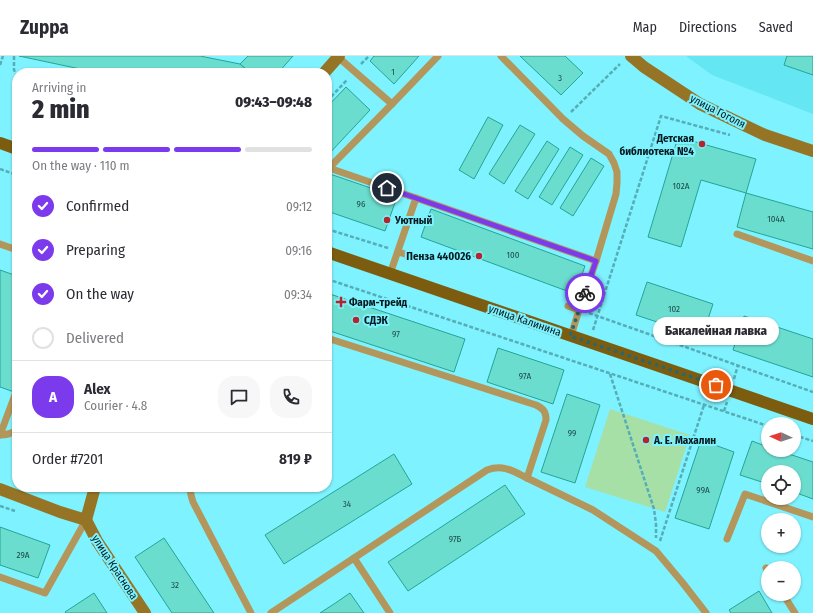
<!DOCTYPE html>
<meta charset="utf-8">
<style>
body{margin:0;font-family:"Fira Sans Condensed",sans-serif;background:#f7f7f7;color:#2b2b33;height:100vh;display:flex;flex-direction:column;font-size:15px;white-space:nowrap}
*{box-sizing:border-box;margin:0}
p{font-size:13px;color:#7c7c81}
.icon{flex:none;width:22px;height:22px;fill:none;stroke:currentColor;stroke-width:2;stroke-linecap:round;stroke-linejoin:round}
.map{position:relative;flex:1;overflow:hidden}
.details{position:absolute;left:12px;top:12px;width:320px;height:424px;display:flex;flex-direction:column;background:#fff;border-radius:16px;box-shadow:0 1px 3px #0004}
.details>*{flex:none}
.needle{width:26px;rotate:273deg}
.buttons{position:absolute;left:761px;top:361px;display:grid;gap:8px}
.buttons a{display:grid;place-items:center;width:40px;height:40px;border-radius:50%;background:#fff;box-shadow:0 1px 3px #0004;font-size:20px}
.pin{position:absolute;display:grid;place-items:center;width:34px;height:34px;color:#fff;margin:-17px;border:2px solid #fff;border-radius:50%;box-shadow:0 1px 4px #0007}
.courier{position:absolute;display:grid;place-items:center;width:40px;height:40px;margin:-20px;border:3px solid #7c3aed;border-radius:50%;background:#fff;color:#222;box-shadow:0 1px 5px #0007}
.bubble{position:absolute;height:28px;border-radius:14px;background:#fff;box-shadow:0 1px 3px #0004;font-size:13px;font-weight:800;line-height:28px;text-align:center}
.head em{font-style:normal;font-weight:800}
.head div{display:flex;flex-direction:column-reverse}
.head{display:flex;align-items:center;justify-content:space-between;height:68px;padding:0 20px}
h1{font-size:26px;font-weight:800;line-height:30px}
.bar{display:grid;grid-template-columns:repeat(4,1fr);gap:6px 4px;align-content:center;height:48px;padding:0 20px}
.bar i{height:5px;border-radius:3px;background:#e1e1e2}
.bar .current{background:#7c3aed}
.bar p{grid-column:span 4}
.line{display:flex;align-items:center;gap:10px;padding:0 20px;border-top:1px solid #e1e1e2}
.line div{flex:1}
.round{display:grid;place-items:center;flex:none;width:42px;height:42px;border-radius:16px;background:#f7f7f7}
ol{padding:0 20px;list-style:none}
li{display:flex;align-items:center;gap:12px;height:44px}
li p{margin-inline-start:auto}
li .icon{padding:4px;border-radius:50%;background:#7c3aed;color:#fff;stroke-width:4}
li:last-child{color:#7c7c81}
li i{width:22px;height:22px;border:2px solid #e1e1e2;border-radius:50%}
header{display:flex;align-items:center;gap:24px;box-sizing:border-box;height:56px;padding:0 20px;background:#fff;border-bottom:1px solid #e1e1e2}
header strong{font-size:19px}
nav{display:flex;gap:22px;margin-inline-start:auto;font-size:14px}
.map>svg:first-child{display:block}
.built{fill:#64e6f3}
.green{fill:#a7e0a7}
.building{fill:#6bddcf;stroke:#25a497}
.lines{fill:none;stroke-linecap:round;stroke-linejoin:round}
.path{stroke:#56adb6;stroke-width:2.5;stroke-dasharray:4 2;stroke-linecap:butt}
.lane{stroke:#b2965b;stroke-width:7}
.secondary{stroke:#957425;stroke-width:12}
.primary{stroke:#7c5d0f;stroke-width:12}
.done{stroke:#2d666c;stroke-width:4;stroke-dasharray:0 7.2}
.route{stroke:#7c3aed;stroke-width:5}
.poi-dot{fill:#b4242a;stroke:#7ef2fe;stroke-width:1.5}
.labels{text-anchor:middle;stroke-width:4;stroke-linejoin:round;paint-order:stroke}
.number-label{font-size:9px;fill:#1c4b4a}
.street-label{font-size:11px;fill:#021a1d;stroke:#7ef2fe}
.poi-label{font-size:11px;font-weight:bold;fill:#021a1d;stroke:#7ef2fe;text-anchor:start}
</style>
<header>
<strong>Zuppa</strong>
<nav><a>Map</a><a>Directions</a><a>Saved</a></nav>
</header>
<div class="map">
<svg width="813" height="557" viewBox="0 0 813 557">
<rect width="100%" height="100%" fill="#7ef2fe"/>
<!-- built -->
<path class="built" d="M686 0H813V58L712 19Z"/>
<!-- green -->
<path class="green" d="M610 353 690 379 665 456 585 431Z"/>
<!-- building -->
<g class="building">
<path d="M19 0H200L240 8 251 17H99Z"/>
<path d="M248 0H293L278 17H251L240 8Z"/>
<path d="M374 0H419L394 28 370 5Z"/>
<path d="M520 0H565L583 17 561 39Z"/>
<path d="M787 0H813V19L784 9Z"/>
<path d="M346 31 370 54 327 100V51Z"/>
<path d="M488 61 503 69 474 123 459 114Z"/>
<path d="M520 69 535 78 504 128 489 118Z"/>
<path d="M678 81 756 103 746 137 701 124 681 191 648 181Z"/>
<path d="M547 85 559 93 528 143 515 135Z"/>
<path d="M570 91 583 99 552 149 539 141Z"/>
<path d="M591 102 604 110 573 160 560 152Z"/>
<path d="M327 117 397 141 385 175 327 155Z"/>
<path d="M746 137 813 156V193L737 171Z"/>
<path d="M431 153 585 210 575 238 421 181Z"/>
<path d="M0 214 17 220V337L0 331Z"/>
<path d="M647 226 713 248 702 281 636 259Z"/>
<path d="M327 237 465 283 454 316 327 274Z"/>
<path d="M744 260 813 283V321L733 294Z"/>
<path d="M498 292 564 314 553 348 487 326Z"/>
<path d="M567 338 600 349 575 427 541 416Z"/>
<path d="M701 384 734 396 709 473 675 462Z"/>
<path d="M752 385 768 391V394H777L813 406V443L794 436V416H768V428L740 419Z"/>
<path d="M394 398 412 428 284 508 265 479Z"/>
<path d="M505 429 525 458 408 535 388 506Z"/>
<path d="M0 471 50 489 38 522 0 509Z"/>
<path d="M164 482 214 557H172L135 501Z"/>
<path d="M759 535 772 557H731L729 554Z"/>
<path d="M94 537 107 557H66L65 556Z"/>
<path d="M350 537 364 557H320L334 548Z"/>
</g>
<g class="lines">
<!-- path -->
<g class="path">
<path d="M14 0V14L17 20"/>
<path d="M361 8 369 0"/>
<path d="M0 9 3 0"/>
<path d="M327 45 347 24"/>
<path d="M571 56 620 8"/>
<path d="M0 113 17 119"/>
<path d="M327 173 388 192"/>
<path d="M327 223 768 370"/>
<path d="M589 257 813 336"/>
<path d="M593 274 661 60 730 79"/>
<path d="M610 318 654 453 656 468V482"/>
<path d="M734 323 738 309"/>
<path d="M724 355 727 346"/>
<path d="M794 379 813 385"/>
<path d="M0 450 15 455"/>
<path d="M660 485 704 349"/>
</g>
<!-- lane -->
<g class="lane">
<path d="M501 0 563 63 583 80 609 98 614 107 617 116V127L616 138 596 205 579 254"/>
<path d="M338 1 392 48 438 0"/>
<path d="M416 142 596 205"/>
<path d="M737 178 813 205"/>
<path d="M0 188 17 194"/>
<path d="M398 196 412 200"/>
<path d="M390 218 416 142 329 112 392 48"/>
<path d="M568 250 579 254 571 280"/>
<path d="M0 379 15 339"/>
<path d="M0 379C7 379 11 378 17 374"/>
<path d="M527 422 593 454 656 495 682 526 706 557"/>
<path d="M190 431 191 439 193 446 251 557"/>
<path d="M727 483 745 438 813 461"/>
<path d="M354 502 390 557"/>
<path d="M766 512 768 515"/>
<path d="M0 521 45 537 86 464"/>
<path d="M783 538 795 557"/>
<path d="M271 557 487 414C503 408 513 415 527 422L546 364C546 356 544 353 536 349L327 282"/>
</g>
<!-- secondary -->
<g class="secondary">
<path d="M631 0 644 11 700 48 765 79 813 95"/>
<path d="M324 17 339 0"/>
<path d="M0 433 60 456 86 464"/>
<path d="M86 464 97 485 145 557"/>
<path d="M86 464 95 431"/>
</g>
<!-- primary -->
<g class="primary">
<path d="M0 87 17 93"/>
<path d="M327 196 813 363"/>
</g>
</g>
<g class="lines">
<!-- done -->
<path class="done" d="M585 237 570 280 716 329"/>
<!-- route -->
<path class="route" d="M387 132 596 205 585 237"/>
</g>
<!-- markers -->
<g class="poi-dot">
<circle cx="702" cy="88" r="4"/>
<circle cx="387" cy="164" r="4"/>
<circle cx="479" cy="200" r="4"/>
<path d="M339 240h4v4h4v4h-4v4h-4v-4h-4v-4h4z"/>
<circle cx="356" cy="264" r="4"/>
<circle cx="646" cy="384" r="4"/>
</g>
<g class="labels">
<!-- number labels -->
<g class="number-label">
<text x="393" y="19">1</text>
<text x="560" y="25">3</text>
<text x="681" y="133">102А</text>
<text x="361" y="151">96</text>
<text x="776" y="166">104А</text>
<text x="513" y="202">100</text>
<text x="674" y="256">102</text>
<text x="396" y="281">97</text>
<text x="525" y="323">97А</text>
<text x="572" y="380">99</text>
<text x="703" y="437">99А</text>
<text x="347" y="451">34</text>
<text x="455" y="486">97Б</text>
<text x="23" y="502">29А</text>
<text x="175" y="532">32</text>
</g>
<!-- street labels -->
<g class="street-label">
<text transform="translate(718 55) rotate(27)" y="4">улица Гоголя</text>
<text transform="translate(525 264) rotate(19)" y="4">улица Калинина</text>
<text transform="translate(115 511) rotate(57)" y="4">улица Краснова</text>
</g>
<!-- poi labels -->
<g class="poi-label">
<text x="694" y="86" text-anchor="end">Детская<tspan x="694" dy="13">библиотека №4</tspan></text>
<text x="395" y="168">Уютный</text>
<text x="471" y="204" text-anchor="end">Пенза 440026</text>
<text x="349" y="250">Фарм-трейд</text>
<text x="364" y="268">СДЭК</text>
<text x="654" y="388">А. Е. Махалин</text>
</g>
</g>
</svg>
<div class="buttons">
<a><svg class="needle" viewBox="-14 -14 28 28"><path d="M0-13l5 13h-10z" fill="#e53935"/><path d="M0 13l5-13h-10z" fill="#7c7c81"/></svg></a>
<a><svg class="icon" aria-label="locate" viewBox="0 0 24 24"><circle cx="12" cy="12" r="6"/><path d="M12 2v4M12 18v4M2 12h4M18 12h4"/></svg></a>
<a>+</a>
<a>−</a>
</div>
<div class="pin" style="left:716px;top:329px;background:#ea580c"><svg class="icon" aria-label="bag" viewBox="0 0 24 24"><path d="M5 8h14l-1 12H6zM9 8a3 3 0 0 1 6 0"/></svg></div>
<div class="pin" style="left:387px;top:132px;background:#1f2937"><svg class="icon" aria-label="home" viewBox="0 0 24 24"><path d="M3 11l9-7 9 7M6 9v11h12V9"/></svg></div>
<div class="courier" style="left:585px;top:237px"><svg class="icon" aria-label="bike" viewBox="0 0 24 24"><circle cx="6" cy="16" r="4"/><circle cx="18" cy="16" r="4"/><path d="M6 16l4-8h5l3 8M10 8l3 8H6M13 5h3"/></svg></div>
<div class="bubble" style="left:653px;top:261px;width:126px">Бакалейная лавка</div>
<section class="details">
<div class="head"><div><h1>2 min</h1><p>Arriving in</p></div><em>09:43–09:48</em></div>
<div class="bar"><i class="current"></i><i class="current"></i><i class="current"></i><i></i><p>On the way · 110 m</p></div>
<ol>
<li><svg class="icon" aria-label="check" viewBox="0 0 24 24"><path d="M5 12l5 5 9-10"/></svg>Confirmed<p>09:12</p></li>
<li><svg class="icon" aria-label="check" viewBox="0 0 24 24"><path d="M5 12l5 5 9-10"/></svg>Preparing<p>09:16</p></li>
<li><svg class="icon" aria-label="check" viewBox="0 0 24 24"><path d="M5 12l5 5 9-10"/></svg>On the way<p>09:34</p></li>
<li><i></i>Delivered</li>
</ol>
<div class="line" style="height:72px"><b class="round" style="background:#7c3aed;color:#fff">A</b><div><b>Alex</b><p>Courier · 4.8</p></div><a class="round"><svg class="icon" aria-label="chat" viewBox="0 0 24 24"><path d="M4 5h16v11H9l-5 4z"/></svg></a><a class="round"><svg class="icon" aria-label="phone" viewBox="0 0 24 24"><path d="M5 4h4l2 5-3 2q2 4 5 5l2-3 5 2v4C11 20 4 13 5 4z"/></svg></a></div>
<div class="line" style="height:52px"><div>Order #7201</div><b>819 ₽</b></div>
</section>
</div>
